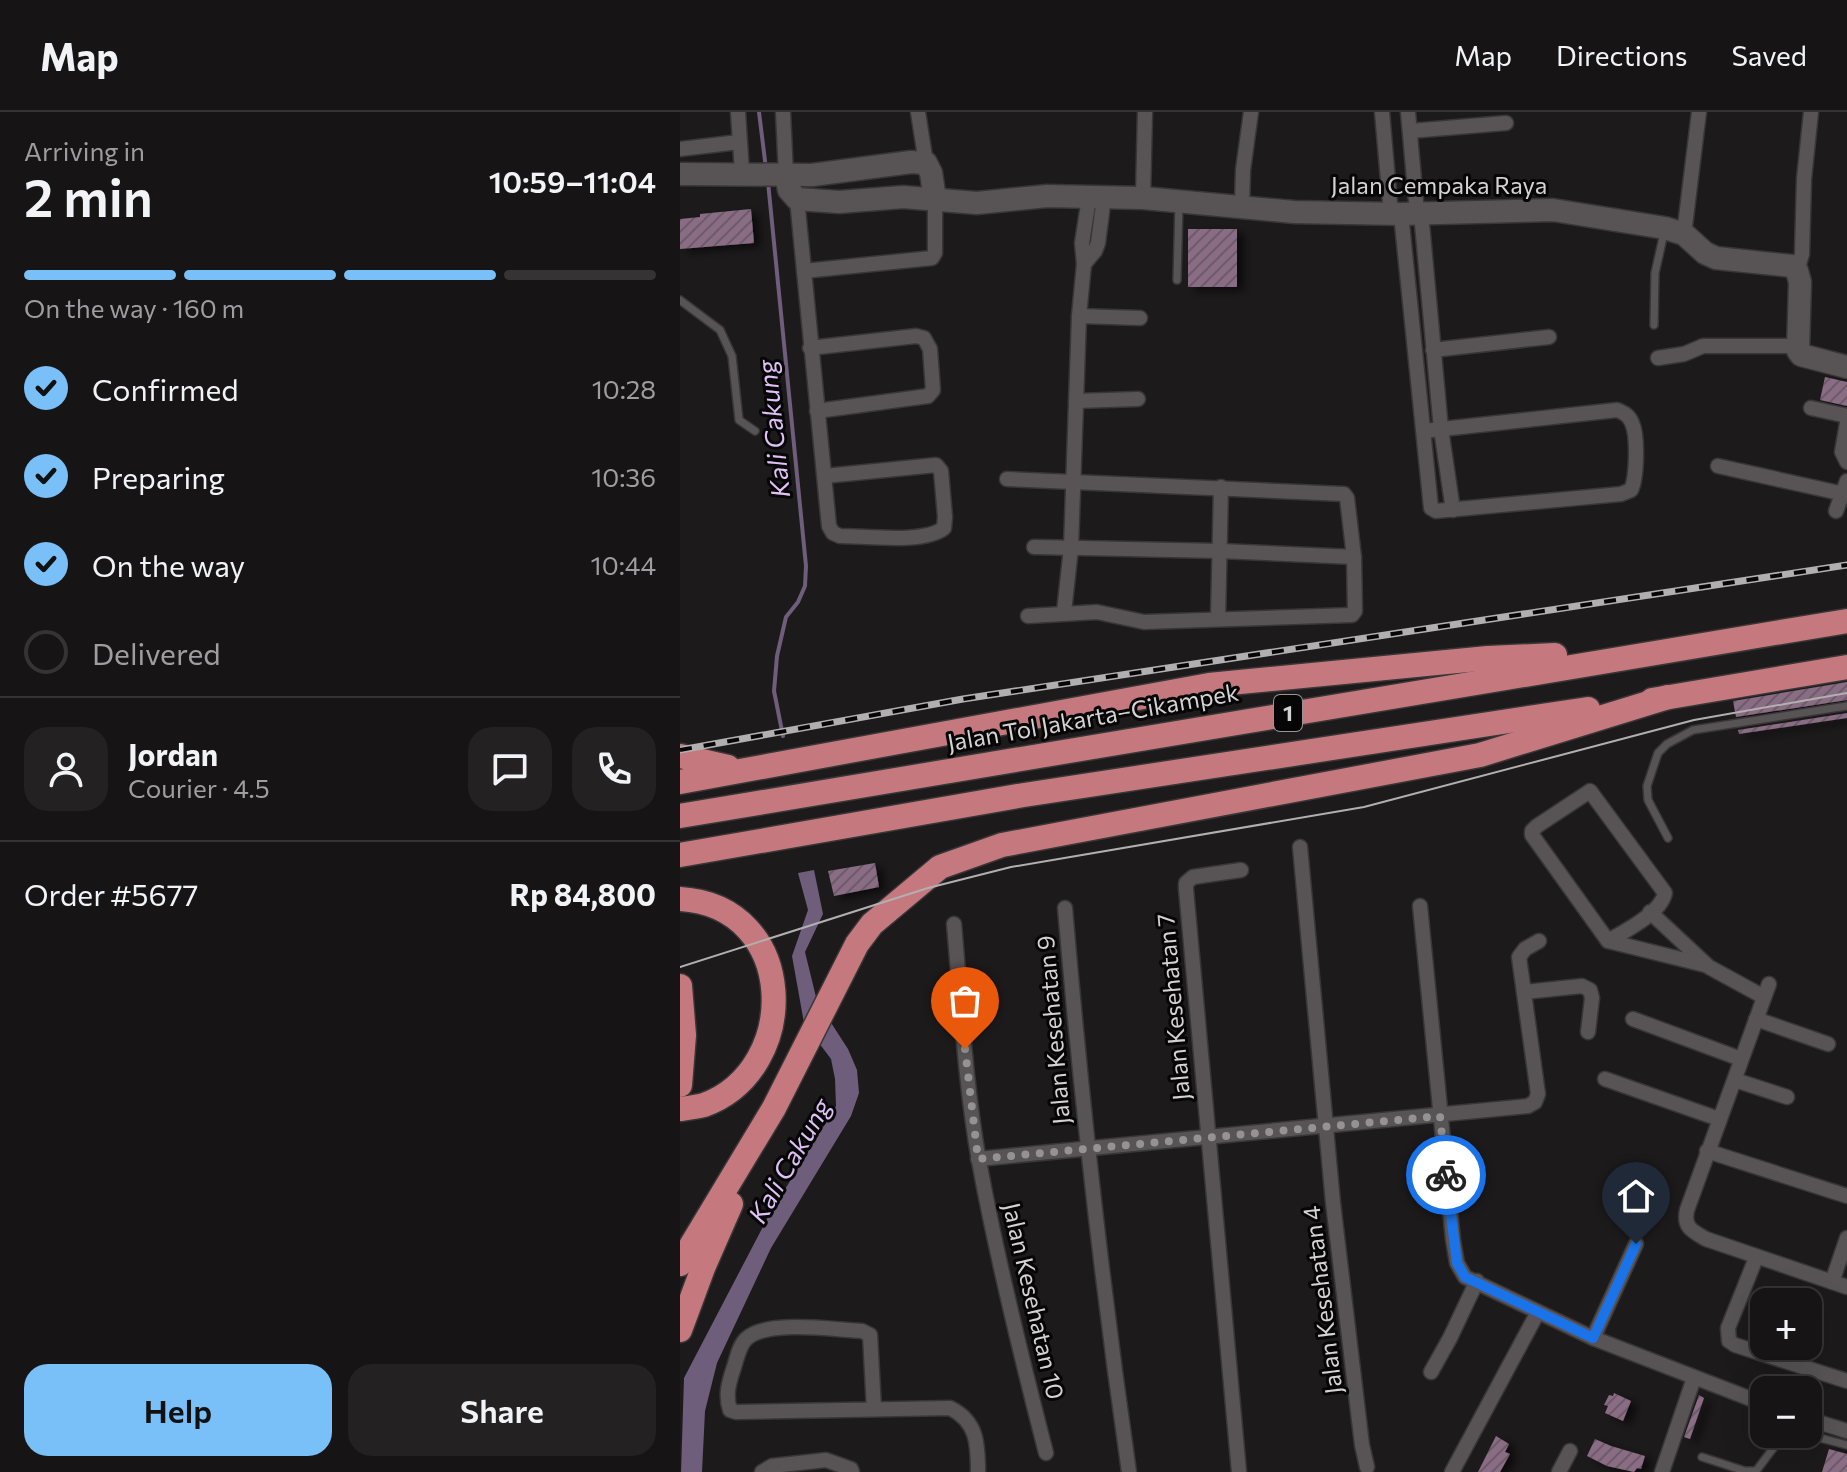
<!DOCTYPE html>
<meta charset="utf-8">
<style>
body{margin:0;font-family:Commissioner,sans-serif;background:#232122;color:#f1f3f6;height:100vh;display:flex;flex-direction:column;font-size:30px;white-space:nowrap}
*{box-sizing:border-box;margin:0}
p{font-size:26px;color:#9e9ea0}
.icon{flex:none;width:44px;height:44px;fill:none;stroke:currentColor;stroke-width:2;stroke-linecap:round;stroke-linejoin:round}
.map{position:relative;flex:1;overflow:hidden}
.side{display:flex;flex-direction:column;background:#161414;width:680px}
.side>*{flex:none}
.tools{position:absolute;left:1070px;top:1176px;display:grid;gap:16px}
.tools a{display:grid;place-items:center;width:72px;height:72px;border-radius:16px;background:#161414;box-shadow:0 8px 32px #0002,0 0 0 2px #353334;font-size:40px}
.pin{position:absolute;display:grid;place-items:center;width:68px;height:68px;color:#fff;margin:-82px -34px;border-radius:50% 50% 50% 0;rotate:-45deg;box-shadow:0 0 8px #0007}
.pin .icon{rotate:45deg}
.courier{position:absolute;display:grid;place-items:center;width:80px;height:80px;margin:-40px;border:6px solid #1a73e8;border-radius:50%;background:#fff;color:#222;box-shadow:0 2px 10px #0007}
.overview em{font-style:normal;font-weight:600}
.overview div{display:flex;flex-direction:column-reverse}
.overview{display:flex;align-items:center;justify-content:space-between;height:136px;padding:0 24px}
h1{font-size:52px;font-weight:600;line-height:60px}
.bar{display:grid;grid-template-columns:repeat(4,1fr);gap:12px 8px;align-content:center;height:96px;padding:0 24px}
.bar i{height:10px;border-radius:6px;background:#353334}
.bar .active{background:#79bff8}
.bar p{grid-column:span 4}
.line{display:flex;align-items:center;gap:20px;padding:0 24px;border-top:2px solid #353334}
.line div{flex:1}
.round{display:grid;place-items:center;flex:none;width:84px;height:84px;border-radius:24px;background:#232122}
ol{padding:0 24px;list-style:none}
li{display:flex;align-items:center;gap:24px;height:88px}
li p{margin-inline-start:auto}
li .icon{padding:8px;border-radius:50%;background:#79bff8;color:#111;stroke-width:4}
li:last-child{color:#9e9ea0}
li i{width:44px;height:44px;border:4px solid #353334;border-radius:50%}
.primary-button{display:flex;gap:16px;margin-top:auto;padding:16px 24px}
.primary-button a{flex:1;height:92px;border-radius:24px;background:#79bff8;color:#111;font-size:32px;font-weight:600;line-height:92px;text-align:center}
.primary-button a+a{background:#232122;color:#f1f3f6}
header{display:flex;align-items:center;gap:48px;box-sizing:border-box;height:112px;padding:0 40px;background:#161414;border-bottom:2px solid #353334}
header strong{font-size:38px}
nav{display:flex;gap:44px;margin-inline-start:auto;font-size:28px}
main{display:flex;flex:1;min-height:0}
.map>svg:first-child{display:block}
.water{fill:#6e5d7b}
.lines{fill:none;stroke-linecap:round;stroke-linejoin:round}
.stream{stroke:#6e5d7b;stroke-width:4}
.building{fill:url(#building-hatch);filter:url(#shadow)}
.lane-casing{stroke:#393637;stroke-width:10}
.street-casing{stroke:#393637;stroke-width:17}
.secondary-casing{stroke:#393637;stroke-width:25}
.highway-casing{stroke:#393637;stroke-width:27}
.lane{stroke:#585455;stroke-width:7}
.street{stroke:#585455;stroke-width:14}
.secondary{stroke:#585455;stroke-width:22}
.highway{stroke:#c5797e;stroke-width:24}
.tram{stroke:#b2afb0;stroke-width:2}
.rail-casing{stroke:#b2afb0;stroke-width:7}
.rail{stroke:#070606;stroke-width:4;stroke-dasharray:12;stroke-linecap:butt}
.done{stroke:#959293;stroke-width:8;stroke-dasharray:0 14.4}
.route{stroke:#1a73e8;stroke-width:10}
.labels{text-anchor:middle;stroke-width:6;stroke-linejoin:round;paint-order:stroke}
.shield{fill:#070606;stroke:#979596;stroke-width:2}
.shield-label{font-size:22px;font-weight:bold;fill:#d5d2d3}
.street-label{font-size:24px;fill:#d5d2d3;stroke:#070606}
.water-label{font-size:26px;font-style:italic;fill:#dfc1f6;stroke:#070606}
</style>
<header>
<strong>Map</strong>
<nav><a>Map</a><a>Directions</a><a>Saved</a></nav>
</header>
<main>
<section class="side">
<div class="overview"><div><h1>2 min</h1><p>Arriving in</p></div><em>10:59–11:04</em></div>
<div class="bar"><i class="active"></i><i class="active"></i><i class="active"></i><i></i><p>On the way · 160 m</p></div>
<ol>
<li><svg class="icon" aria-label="check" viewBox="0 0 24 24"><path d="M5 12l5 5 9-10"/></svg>Confirmed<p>10:28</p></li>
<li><svg class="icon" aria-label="check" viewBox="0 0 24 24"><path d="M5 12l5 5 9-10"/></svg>Preparing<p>10:36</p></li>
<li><svg class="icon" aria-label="check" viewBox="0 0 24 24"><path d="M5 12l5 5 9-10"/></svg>On the way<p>10:44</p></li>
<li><i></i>Delivered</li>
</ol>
<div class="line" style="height:144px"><a class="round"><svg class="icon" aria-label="person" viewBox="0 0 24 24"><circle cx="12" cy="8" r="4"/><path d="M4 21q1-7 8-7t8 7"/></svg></a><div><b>Jordan</b><p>Courier · 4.5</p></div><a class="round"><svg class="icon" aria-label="chat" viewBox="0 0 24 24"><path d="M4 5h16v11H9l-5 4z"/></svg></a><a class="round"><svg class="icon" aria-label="phone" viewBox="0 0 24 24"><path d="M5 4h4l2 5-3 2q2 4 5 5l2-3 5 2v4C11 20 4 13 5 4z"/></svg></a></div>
<div class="line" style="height:104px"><div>Order #5677</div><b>Rp 84,800</b></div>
<div class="primary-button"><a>Help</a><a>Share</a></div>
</section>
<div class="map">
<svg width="1167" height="1360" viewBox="0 0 1167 1360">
<defs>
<pattern id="building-hatch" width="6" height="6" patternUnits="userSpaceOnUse" patternTransform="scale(2)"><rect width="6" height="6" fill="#8a6d85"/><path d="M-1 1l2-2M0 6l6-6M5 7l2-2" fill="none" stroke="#6c5b69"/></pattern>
<filter id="shadow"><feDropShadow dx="7" dy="4" stdDeviation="4" flood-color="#0009"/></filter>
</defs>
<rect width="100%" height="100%" fill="#1d1a1b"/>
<!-- water -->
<path class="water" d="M134 758 143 802 125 840 137 889 168 937 177 958 179 981 171 1004 91 1136 37 1251 25 1299 22 1360H1L4 1266 88 1105 156 994 155 967 151 947 124 911 112 844 128 798 118 761Z"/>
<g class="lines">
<!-- stream -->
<g class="stream">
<path d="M79 0 86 57"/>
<path d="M88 70 126 454 125 474 118 490 106 505 97 544 94 579 103 624"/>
</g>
</g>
<!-- building -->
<g class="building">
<path d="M71 97 74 131 0 137V107L20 105V102Z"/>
<rect x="508" y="117" width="49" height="58"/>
<path d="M1145 265 1167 270V294L1140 288Z"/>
<path d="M1167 570V588L1056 605 1053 589Z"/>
<path d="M1167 601V606L1059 622 1058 618Z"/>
<path d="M195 751 199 775 154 784 148 759Z"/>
<path d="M934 1281 951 1289 943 1309 925 1301 928 1294 924 1293 929 1283 933 1284Z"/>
<path d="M1019 1283 1024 1286 1010 1327 1004 1325Z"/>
<path d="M816 1324 829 1332 825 1340 830 1342 820 1360H798Z"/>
<path d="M915 1327 931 1334 965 1344 961 1357 957 1356 954 1360 927 1354 907 1344Z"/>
<path d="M1149 1337 1167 1342V1360H1142Z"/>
</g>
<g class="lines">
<!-- lane casing -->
<g class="lane-casing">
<g id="lane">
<path d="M497 168 499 91"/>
<path d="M0 188 40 218 52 244 59 308 75 319"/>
<path d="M974 213 975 161 984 121"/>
<path d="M988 726 968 688 967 674 978 641 987 632 1013 618 1167 594"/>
<path d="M1125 1322 1167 1333"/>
<path d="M1022 1345 1065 1359H1076L1104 1322"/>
</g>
</g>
<!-- street casing -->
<g class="street-casing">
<g id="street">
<path d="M58 0 62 61"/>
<path d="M103 0 106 63"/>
<path d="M238 0 246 51"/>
<path d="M702 0 711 102"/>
<path d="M728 0 737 101"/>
<path d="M730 19 826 11"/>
<path d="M0 37 59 30"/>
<path d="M463 86 465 0"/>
<path d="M117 87 149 414 153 421 160 424C186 424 244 432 264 416L265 405 261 359 256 353 145 364"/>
<path d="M562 95 563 58 571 0"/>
<path d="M741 101 761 317 773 398"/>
<path d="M721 102 751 396 756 399 941 382 951 378C957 365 958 324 952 311 949 303 944 301 937 298L744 319"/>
<path d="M1004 122 1019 0"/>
<path d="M404 152 415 139 418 131 424 85"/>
<path d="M124 159 252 146 255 141V87"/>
<path d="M1117 159 1122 142 1124 67 1131 0"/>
<path d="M399 204 460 206"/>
<path d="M130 236 236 224 244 226 250 237 253 278 248 284 137 299"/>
<path d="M753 238 869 225"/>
<path d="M978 246 1004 242 1023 234H1118"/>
<path d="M396 289 458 287"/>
<path d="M1131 296 1167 304"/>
<path d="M1167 311 1162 340 1167 350"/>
<path d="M1038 354 1164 382"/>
<path d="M327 367 664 382 667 386 674 445 675 499 672 503 464 510 417 500 348 504"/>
<path d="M1156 399 1167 369"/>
<path d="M354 435 540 439 674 445"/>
<path d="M384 500 391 436 399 204 404 152 402 131 409 86"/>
<path d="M538 507 541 375"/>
<path d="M910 679 985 781C981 801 945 819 928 829L852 723V719L857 714Z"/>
<path d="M620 735 653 1091 682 1333 687 1355"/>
<path d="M740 794 773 1128 777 1151 785 1165 913 1226 1084 1292"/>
<path d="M385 796C401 985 422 1173 449 1360"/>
<path d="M970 800 1029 855 1084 885"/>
<path d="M274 812C281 890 285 971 299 1049 317 1147 341 1244 366 1341"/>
<path d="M928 829 1025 853"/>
<path d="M1089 872 1007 1098C1003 1115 1012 1119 1026 1127L1167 1175"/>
<path d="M844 880 902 874 910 878 912 886 908 920"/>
<path d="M953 907 1061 947"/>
<path d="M1076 907 1148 932"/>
<path d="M925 967 1039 1007"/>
<path d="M1055 968 1107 985"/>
<path d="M1027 1039 1167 1084"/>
<path d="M298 1047 848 994 855 990 858 982 839 845 845 837 859 829"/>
<path d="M1076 1146 1048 1216 1049 1229 1055 1233 1167 1269"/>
<path d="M1152 1170 1167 1126"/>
<path d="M913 1226 956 1132"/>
<path d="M751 1260 770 1226 797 1169"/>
<path d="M194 1297 190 1223 182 1219C154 1218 87 1207 66 1227 59 1234 57 1246 54 1255 49 1270 45 1283 50 1298L56 1300 270 1296C297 1309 298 1332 298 1360"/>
<path d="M1128 1307 1167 1319"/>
<path d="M82 1360 92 1354 146 1348 171 1357 172 1360"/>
<path d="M559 1360 506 777V771L513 765 561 758"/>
<path d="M772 1360 858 1200"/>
<path d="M879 1360 890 1339"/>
<path d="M982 1360 1014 1266"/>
</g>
</g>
<!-- secondary casing -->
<g class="secondary-casing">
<g id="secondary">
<path d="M0 62 132 63 231 50 246 51 251 61 255 87"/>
<path d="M106 63 109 78 117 87 159 90 223 85 297 91 367 84 463 86 614 100 721 102 873 98 985 116 1004 122 1025 141 1036 146 1112 154 1117 159 1120 170 1118 239 1121 243 1167 255"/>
</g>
</g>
<!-- highway casing -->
<g class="highway-casing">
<g id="highway">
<path d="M972 588 1167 555"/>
<path d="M0 644 48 655"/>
<path d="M0 670 529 573 808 546 875 543"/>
<path d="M0 704 1167 509"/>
<path d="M0 743 344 683 908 597"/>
<path d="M0 787C119 794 122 957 24 993 17 995 8 996 0 997"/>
<path d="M0 874 4 923 0 973"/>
<path d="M0 1152 94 996 177 832 192 812 260 755 322 733 800 643 988 585"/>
<path d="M0 1218 23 1156 51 1092"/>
</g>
</g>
<!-- lane -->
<use href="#lane" class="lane"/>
<!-- street -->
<use href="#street" class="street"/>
<!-- secondary -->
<use href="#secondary" class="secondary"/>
<!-- highway -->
<use href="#highway" class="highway"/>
<!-- tram -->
<path class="tram" d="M0 855 248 776 331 755 684 695 1014 608 1167 581"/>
<!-- rail casing -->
<g class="rail-casing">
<path id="rail" d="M0 638 283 587 1167 453"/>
</g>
<!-- rail -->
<use href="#rail" class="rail"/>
</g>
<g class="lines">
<!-- done -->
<path class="done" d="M285 937 298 1047 760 1004 766 1063"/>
<!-- route -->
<path class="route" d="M766 1063 777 1151 785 1165 913 1226 956 1132"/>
</g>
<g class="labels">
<!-- shield labels -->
<rect class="shield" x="594" y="583" width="28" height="36" rx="6"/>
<g class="shield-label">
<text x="608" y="609">1</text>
</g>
<!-- street labels -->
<g class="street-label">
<text x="759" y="82">Jalan Cempaka Raya</text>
<text transform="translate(413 606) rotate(-10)" y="8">Jalan Tol Jakarta–Cikampek</text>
<text transform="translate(494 895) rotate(-95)" y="8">Jalan Kesehatan 7</text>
<text transform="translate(374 918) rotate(-95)" y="8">Jalan Kesehatan 9</text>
<text transform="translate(643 1188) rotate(-97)" y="8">Jalan Kesehatan 4</text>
<text transform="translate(353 1189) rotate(77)" y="8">Jalan Kesehatan 10</text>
</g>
<!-- water labels -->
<g class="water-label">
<text transform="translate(94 317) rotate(-96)" y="9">Kali Cakung</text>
<text transform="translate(110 1049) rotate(-60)" y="9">Kali Cakung</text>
</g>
</g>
</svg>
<div class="tools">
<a>+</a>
<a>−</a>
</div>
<div class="pin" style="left:285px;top:937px;background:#ea580c"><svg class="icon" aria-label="bag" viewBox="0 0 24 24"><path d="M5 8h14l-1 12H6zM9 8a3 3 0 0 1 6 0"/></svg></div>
<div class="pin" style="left:956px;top:1132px;background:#1f2937"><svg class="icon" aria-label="home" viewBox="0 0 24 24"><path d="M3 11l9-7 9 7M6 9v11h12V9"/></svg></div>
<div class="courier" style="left:766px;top:1063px"><svg class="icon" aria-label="bike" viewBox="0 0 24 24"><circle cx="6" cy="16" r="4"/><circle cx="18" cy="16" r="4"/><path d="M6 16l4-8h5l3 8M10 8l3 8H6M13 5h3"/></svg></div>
</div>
</main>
